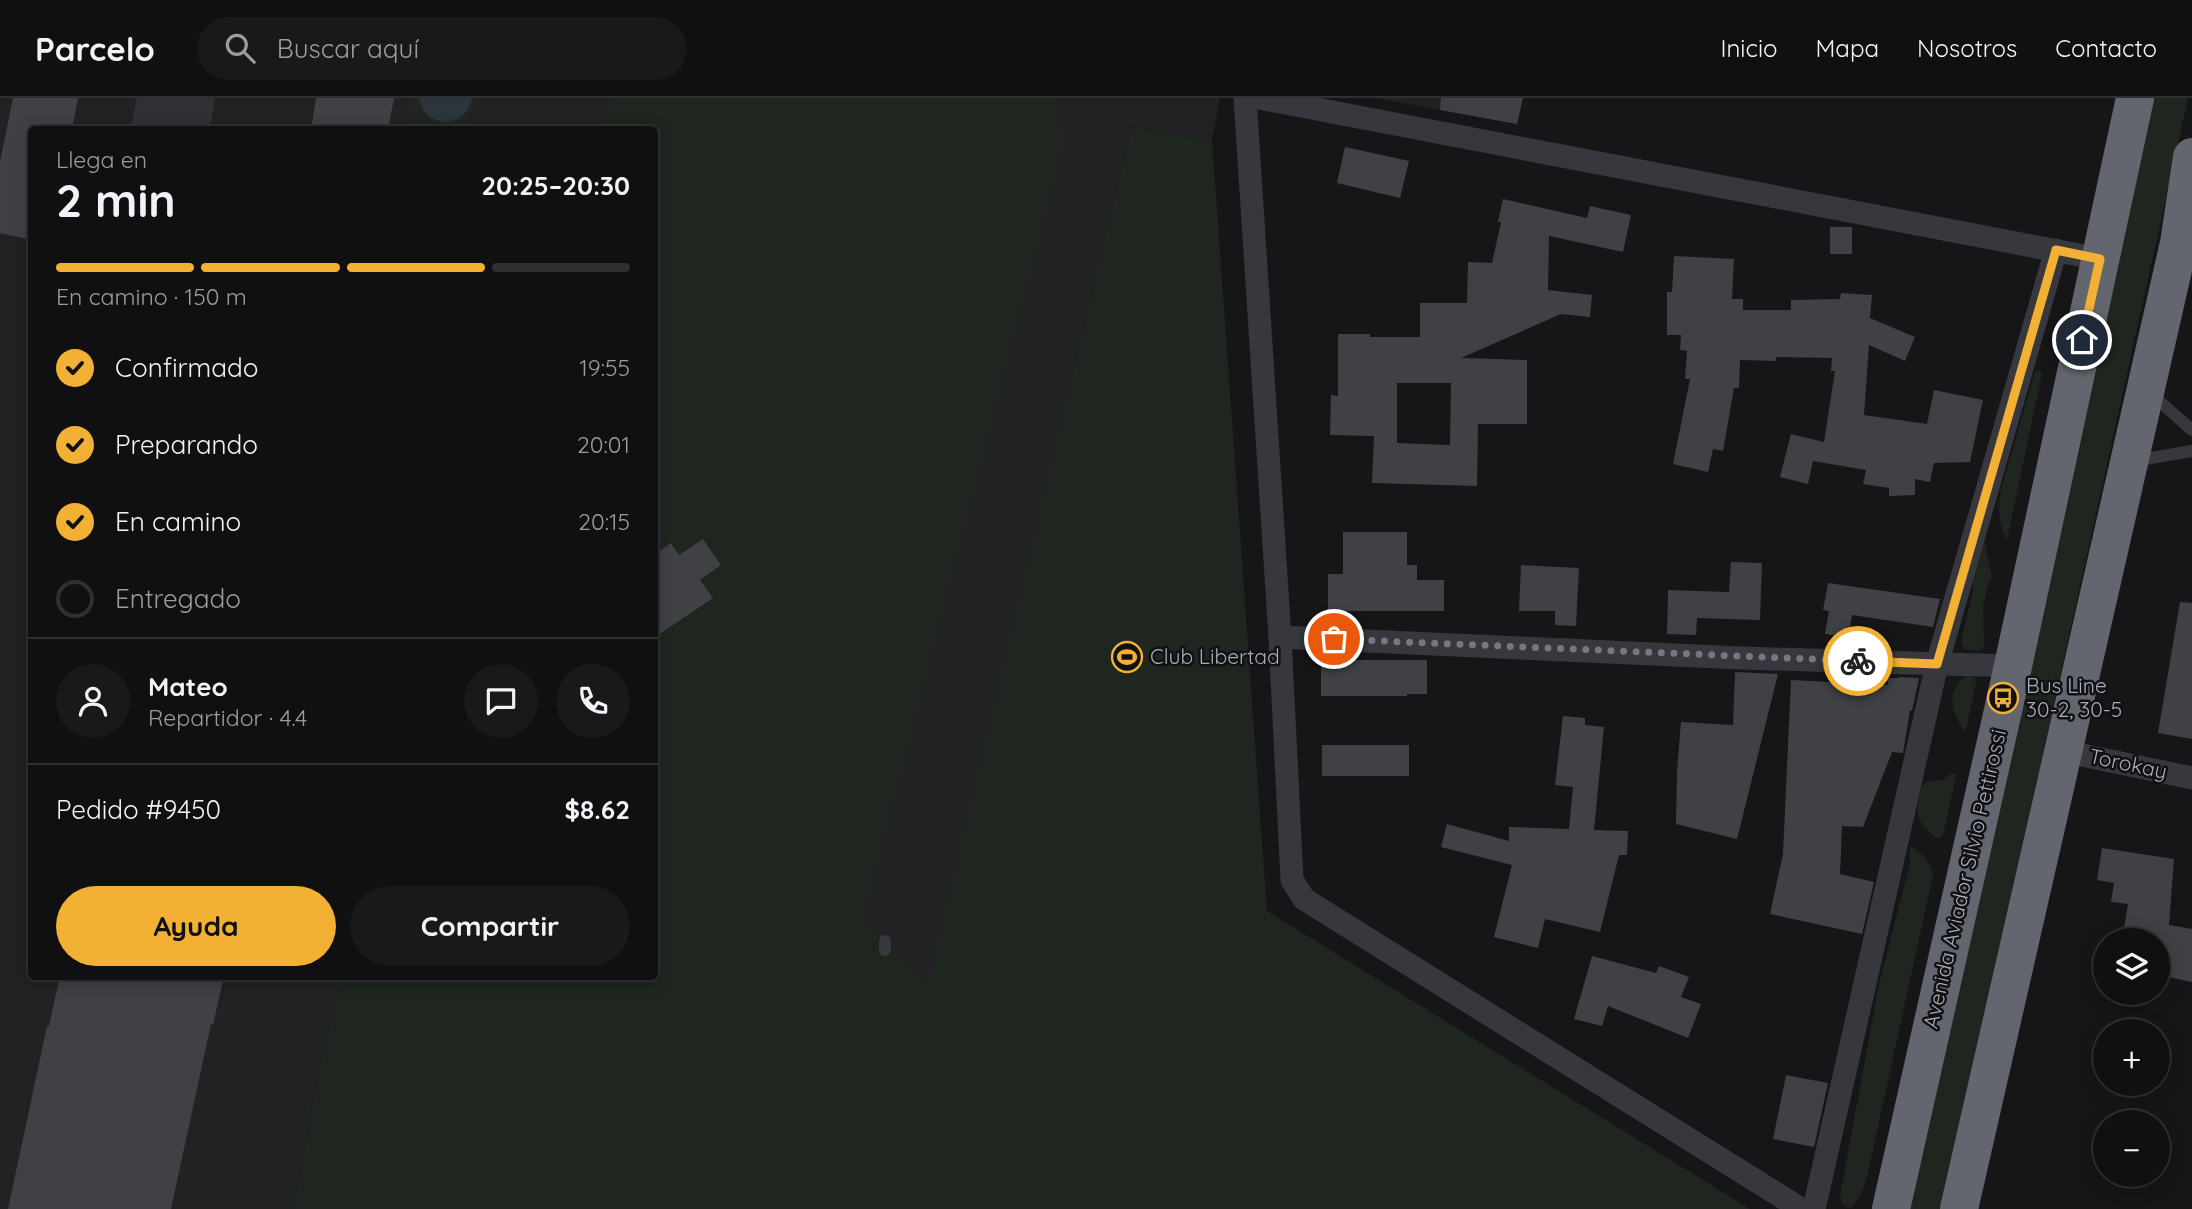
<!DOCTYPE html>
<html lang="es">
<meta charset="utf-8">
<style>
body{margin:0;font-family:Quicksand,sans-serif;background:#19191b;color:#f1f3f6;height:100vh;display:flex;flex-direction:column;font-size:26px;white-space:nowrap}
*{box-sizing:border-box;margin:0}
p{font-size:23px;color:#9c9d9f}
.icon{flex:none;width:38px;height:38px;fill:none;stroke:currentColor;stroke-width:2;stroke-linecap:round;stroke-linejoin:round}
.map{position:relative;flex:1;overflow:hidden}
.panel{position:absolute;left:28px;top:28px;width:630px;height:854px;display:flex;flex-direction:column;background:#101012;border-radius:7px;box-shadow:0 4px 18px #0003,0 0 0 2px #303032}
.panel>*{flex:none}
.tools{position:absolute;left:2093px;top:830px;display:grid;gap:14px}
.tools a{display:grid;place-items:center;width:77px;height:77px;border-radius:50%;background:#101012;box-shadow:0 4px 18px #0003,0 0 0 2px #303032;font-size:35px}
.pin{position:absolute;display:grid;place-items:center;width:60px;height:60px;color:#fff;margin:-30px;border:4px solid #fff;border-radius:50%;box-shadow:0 2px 7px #0007}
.courier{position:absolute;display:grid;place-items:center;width:70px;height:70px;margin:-35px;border:5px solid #f2b134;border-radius:50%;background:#fff;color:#222;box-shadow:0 2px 9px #0007}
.summary em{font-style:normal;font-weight:800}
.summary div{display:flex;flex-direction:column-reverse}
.summary{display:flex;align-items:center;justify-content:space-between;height:119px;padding:0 28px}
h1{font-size:46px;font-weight:800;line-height:52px}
.bar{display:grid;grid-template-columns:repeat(4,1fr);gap:10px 7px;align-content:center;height:84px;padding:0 28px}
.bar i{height:9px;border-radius:5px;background:#303032}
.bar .active{background:#f2b134}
.bar p{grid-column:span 4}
.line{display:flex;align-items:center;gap:18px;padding:0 28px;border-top:2px solid #303032}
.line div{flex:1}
.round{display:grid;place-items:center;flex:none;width:74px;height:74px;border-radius:37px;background:#19191b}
ol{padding:0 28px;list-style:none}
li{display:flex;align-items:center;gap:21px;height:77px}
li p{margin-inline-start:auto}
li .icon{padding:7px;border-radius:50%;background:#f2b134;color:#111;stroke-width:4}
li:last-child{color:#9c9d9f}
li i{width:38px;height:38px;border:4px solid #303032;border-radius:50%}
.button{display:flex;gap:14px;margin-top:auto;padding:14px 28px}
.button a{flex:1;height:80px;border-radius:42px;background:#f2b134;color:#111;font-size:28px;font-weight:800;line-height:80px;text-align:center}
.button a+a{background:#19191b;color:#f1f3f6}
header{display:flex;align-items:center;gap:42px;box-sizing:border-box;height:98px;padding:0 35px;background:#101012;border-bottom:2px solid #303032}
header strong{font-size:33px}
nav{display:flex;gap:38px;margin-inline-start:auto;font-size:24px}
.search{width:490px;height:63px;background:#19191b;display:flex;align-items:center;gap:18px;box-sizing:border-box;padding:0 24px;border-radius:38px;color:#9c9d9f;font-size:26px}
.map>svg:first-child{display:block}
.built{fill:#222225}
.green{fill:#1e261f}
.water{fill:#2c353c}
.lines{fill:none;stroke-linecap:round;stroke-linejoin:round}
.taxiway{stroke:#303135;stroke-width:77}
.building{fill:#404145;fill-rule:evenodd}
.service{stroke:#37383d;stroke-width:12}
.minor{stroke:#37383d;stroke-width:23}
.motorway{stroke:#63666e;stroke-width:38}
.done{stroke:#757880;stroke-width:7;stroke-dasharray:0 12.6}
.route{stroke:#f2b134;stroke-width:9}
.labels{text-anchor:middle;stroke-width:5;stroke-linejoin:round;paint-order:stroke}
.poi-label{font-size:21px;fill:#a8adb8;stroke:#111113;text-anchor:start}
.street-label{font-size:21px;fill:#a8adb8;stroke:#111113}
</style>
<header>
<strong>Parcelo</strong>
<div class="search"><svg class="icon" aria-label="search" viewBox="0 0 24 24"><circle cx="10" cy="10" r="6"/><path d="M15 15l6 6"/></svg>Buscar aquí</div>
<nav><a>Inicio</a><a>Mapa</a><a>Nosotros</a><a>Contacto</a></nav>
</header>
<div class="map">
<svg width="2192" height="1111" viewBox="0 0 2192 1111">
<rect width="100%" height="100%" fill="#161618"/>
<!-- built -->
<g class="built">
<path d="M0 0H1220L1212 42 1131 29 928 889 885 843 861 824 712 500 655 540 654 32H32V878L341 879 318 976 293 1111H0Z"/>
<path d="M1376 0H1523L1517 26Z"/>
</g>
<!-- green -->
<g class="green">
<path d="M413 0H477L465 31 407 32Z"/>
<path d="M609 0H1054L1056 2 1063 39 1060 59 862 824 885 843 927 888 1131 29 1212 42 1267 813 1750 1111H293L318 976 341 879 654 878 655 540 712 500 700 482 721 467 703 441 679 457 671 445 655 457 654 32 598 31Z"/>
<path d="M2152 0H2188L2043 655 1940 1111H1905Z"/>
<path d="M2040 272 2042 276 2007 442C1998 426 1998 409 2001 391L2035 274Z"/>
<path d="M1984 442 1992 479 1988 487 1983 509 1984 548 1979 553 1964 551 1961 543 1973 492V477Z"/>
<path d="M1967 578 1975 580 1976 587 1966 631 1964 633C1952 614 1944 592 1967 578Z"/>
<path d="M1952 675 1956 676V678L1943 737 1939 740H1936C1914 721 1915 716 1922 688L1925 685 1945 681Z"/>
<path d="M1909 748C1919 751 1932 766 1933 777L1867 1079C1864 1090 1860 1100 1852 1109L1847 1110 1842 1106 1840 1098 1879 886 1910 766Z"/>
</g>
<!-- water -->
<path class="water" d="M419 0H472C467 31 424 32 419 0Z"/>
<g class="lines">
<!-- taxiway -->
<path class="taxiway" d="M170 32 176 0"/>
</g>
<!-- building -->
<g class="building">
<path d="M13 0H78L72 32H32V142L0 135V64Z"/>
<path d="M316 0H394L388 32H311Z"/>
<path d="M1441 0H1523L1517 26 1440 12Z"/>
<path d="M1345 49 1409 63 1400 100 1337 85Z"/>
<path d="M1503 101 1587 120 1590 108 1631 117 1623 154 1549 138 1548 192 1592 197 1590 219 1561 216 1461 260 1527 262V326H1478L1477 388 1372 385 1374 338 1330 337 1331 297 1338 298V236H1370V239H1420V205H1467L1468 164 1492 165 1501 124H1498ZM1397 285H1451L1450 347 1397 345Z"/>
<rect x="1830" y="129" width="22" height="27"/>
<path d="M1674 158 1734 161 1732 201H1743V212H1791V202L1840 201 1841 195 1872 197 1870 220 1915 239 1905 263 1869 247 1864 317 1927 326 1934 292 1983 302 1970 364 1934 365 1930 384 1915 381V397L1889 398V390L1863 386 1866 372 1813 363 1808 386 1780 379 1791 336 1824 344 1835 273H1831L1832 260 1776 259V263L1740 262 1739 290H1734L1723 353 1713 351 1708 374 1673 366 1690 281H1685L1687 253 1680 252 1681 237H1667V194H1672Z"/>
<path d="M1343 434H1407V467H1417V482H1444V513H1328V476H1343Z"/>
<path d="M703 441 721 467 700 482 713 500 654 540V457L671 445 679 457Z"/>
<path d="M1731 464 1762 465 1760 522 1697 520 1696 537 1667 536 1668 492 1729 494Z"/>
<path d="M1521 467 1579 470 1576 528 1555 527V513H1519Z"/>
<path d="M1828 485 1940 501 1933 529 1852 517 1848 539 1825 536 1829 513 1823 512Z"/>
<path d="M2180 504 2192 505V641L2158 635Z"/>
<path d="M1321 562H1427V596H1407V598H1321Z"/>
<path d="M1735 574 1778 576 1737 741 1676 726 1677 673 1681 624 1733 627Z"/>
<path d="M1899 579 1919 580 1912 613 1910 612 1903 655 1892 654 1863 729 1842 728 1840 776 1874 784 1862 836 1770 816 1783 756 1791 582 1888 587V580H1899Z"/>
<path d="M1563 618 1585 620V627L1604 629 1594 732 1628 733 1627 757H1619L1600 834 1545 821 1538 850 1494 839 1512 767 1441 749 1447 726 1509 743V729L1569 731 1573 689 1555 687Z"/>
<rect x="1322" y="647" width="87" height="31"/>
<path d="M2102 750 2174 761 2169 827 2192 831V884L2158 877V842H2122L2128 806 2111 804 2114 785 2097 782Z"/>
<path d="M1592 858 1656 875 1659 868 1689 879 1681 899 1701 906 1688 940 1608 908 1602 928 1574 921Z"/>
<path d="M60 878H224L213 927 211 926 171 1111H8L47 928H49Z"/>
<path d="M1786 977 1828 985 1814 1049 1773 1041Z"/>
</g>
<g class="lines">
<!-- service -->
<g class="service">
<path d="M2150 295 2192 332"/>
<path d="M2134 363 2192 353"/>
<path d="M885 852V843"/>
</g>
<!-- minor -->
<g class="minor">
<path d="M1245 0 1280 539 1292 782 1304 801 1801 1111"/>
<path d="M1259 0 2100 161"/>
<path d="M1280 539 1741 560 2013 568"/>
<path d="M2063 653 2192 680"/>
<path d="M1814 1111 1937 566 2056 152"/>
</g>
<!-- motorway -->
<g class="motorway">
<path d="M1891 1111 2013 568 2135 0"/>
<path d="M1959 1111 2179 145 2192 59"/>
</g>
</g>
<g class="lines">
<!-- done -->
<path class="done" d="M1334 541 1858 563"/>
<!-- route -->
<path class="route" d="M1858 563 1937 566 2056 152 2100 161 2082 242"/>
</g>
<!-- icons -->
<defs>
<g id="stadium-ring" transform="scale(1.575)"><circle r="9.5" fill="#111113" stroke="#f2b134" stroke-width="1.5"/><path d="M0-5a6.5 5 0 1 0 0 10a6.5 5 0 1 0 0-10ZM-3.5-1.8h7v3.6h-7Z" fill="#f2b134"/></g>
<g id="bus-ring" transform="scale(1.575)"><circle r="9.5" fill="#111113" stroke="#f2b134" stroke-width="1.5"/><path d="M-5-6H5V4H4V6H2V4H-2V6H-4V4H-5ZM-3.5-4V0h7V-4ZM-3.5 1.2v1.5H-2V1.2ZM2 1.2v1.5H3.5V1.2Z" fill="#f2b134"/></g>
</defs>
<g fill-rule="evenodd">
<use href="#stadium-ring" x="1127" y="559"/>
<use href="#bus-ring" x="2003" y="600"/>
</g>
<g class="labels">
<!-- poi labels -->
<g class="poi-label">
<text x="1150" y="566">Club Libertad</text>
<text x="2026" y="595">Bus Line<tspan x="2026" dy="24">30-2, 30-5</tspan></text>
</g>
<!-- street labels -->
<g class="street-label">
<text transform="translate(2128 666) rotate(12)" y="7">Torokay</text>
<text transform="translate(1965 781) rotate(-77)" y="7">Avenida Aviador Silvio Pettirossi</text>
</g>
</g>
</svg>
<div class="tools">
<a><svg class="icon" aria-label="layers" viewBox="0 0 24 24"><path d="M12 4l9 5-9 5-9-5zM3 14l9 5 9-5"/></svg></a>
<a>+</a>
<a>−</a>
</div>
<div class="pin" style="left:1334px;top:541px;background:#ea580c"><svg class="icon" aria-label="bag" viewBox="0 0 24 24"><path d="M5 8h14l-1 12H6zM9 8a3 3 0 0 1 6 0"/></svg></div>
<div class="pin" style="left:2082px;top:242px;background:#1f2937"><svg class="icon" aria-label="home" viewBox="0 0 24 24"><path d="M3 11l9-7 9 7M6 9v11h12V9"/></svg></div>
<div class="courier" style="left:1858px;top:563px"><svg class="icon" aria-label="bike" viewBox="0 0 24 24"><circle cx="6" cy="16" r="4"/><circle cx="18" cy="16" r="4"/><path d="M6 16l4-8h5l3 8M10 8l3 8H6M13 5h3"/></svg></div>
<section class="panel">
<div class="summary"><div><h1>2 min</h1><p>Llega en</p></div><em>20:25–20:30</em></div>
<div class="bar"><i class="active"></i><i class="active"></i><i class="active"></i><i></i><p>En camino · 150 m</p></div>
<ol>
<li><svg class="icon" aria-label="check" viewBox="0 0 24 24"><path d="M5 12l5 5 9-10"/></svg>Confirmado<p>19:55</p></li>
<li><svg class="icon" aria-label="check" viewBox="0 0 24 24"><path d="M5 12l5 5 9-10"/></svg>Preparando<p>20:01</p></li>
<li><svg class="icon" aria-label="check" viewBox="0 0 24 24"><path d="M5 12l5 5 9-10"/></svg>En camino<p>20:15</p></li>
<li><i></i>Entregado</li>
</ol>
<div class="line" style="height:126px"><a class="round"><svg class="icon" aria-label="person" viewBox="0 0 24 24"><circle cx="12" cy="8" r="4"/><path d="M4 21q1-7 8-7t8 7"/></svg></a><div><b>Mateo</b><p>Repartidor · 4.4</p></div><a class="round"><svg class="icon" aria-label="chat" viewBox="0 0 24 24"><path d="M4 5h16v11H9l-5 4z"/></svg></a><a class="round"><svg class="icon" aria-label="phone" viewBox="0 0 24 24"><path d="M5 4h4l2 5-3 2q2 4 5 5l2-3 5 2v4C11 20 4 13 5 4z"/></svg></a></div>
<div class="line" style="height:91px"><div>Pedido #9450</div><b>$8.62</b></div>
<div class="button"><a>Ayuda</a><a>Compartir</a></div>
</section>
</div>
